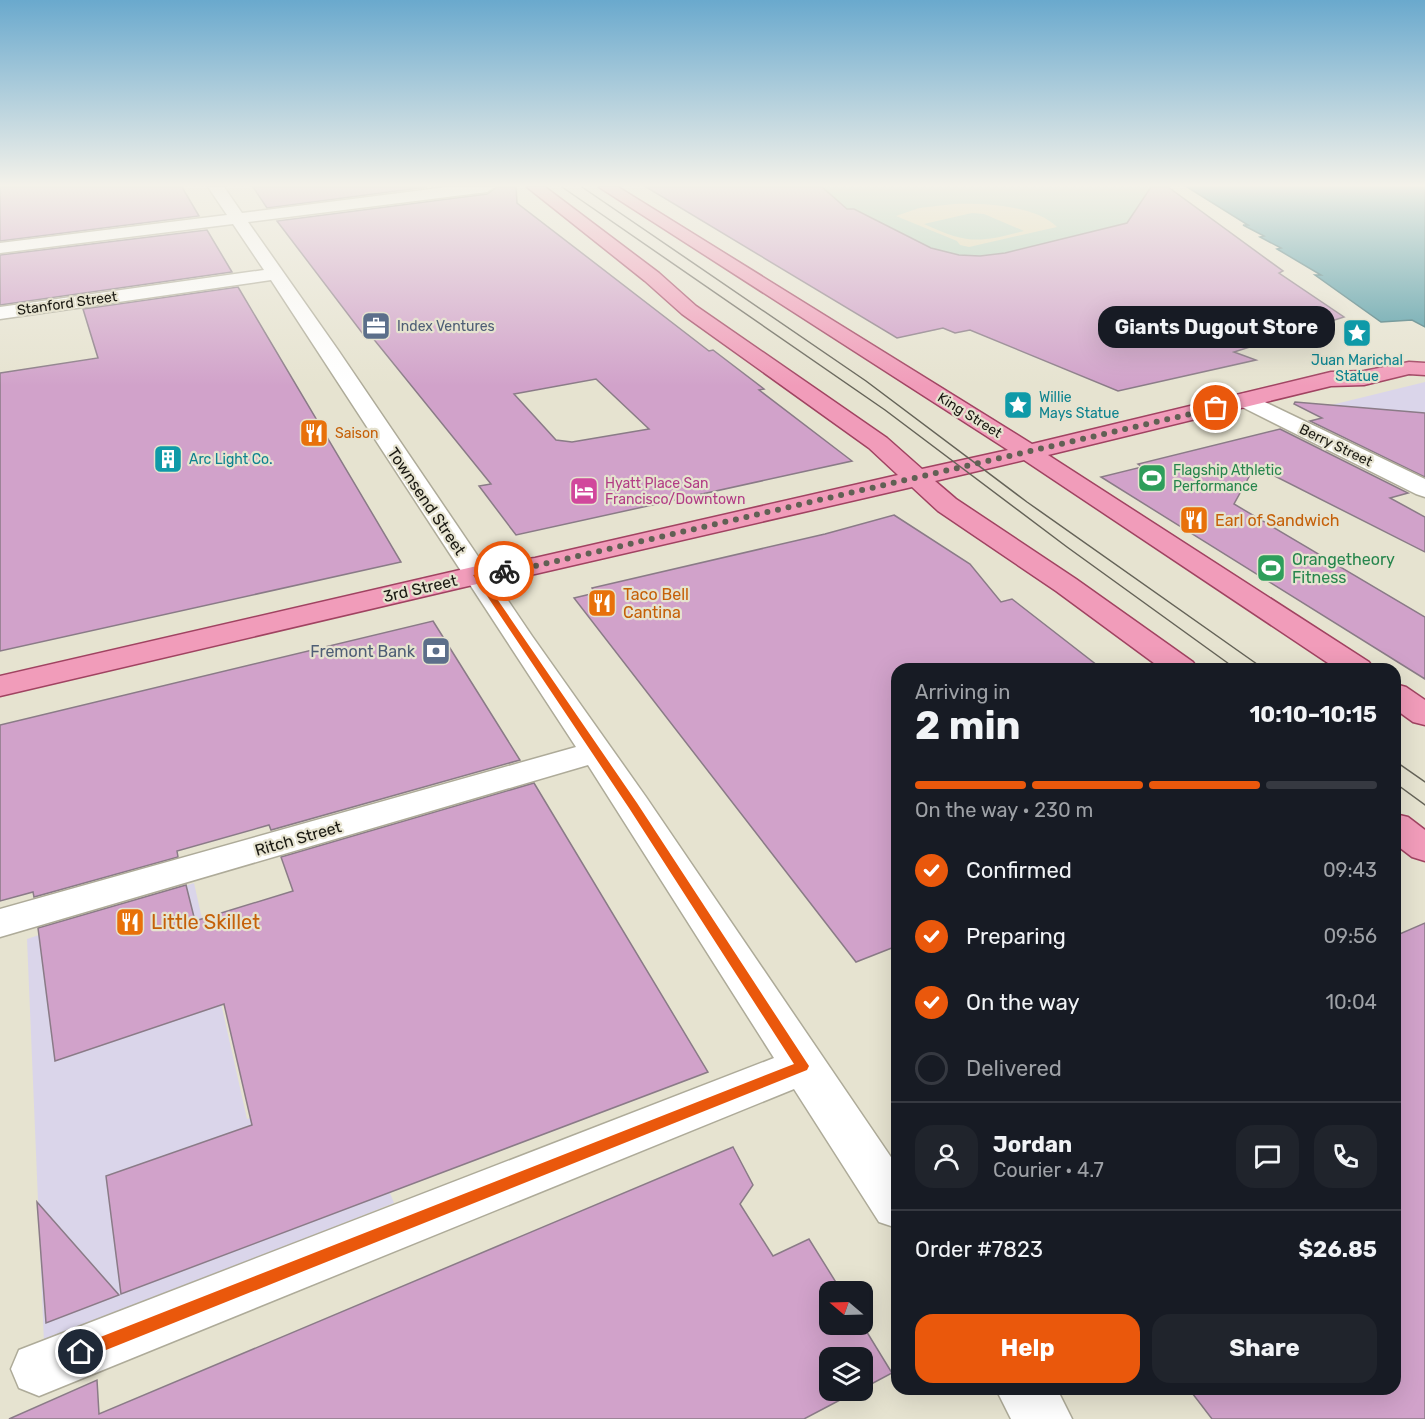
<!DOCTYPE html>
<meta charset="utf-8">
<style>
body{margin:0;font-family:Rubik,sans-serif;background:#20242c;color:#f1f3f6;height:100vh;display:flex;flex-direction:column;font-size:22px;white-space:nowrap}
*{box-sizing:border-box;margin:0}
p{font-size:20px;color:#9ea1a6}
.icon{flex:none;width:33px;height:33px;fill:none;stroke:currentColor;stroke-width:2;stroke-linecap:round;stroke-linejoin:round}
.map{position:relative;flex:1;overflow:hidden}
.drawer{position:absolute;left:891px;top:663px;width:510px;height:732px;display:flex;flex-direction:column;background:#171b24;border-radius:18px;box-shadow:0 6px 24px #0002}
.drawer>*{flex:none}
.needle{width:39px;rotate:289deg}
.fabs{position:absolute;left:819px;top:1281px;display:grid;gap:12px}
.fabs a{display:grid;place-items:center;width:54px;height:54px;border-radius:12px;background:#171b24;box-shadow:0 6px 24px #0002;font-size:30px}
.pin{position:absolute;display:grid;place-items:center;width:51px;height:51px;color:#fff;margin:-26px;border:3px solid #fff;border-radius:50%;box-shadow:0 2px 6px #0007}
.courier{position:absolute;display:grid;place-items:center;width:60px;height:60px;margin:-30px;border:4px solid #ea580c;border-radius:50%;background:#fff;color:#222;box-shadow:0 2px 8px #0007}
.bubble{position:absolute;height:42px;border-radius:18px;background:#171b24;box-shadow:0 6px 24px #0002;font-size:20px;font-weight:700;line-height:42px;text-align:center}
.headline em{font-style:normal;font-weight:700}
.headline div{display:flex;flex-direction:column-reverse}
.headline{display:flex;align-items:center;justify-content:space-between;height:102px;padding:0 24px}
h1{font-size:39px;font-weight:700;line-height:45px}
.bar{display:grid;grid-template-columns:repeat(4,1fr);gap:9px 6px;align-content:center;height:72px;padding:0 24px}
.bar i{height:8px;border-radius:4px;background:#363941}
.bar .selected{background:#ea580c}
.bar p{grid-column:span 4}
.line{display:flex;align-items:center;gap:15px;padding:0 24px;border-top:2px solid #363941}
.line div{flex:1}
.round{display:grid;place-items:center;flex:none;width:63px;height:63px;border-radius:18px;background:#20242c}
ol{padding:0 24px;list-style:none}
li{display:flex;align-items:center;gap:18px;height:66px}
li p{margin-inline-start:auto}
li .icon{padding:6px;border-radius:50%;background:#ea580c;color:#fff;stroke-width:4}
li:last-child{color:#9ea1a6}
li i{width:33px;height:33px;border:3px solid #363941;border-radius:50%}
.primary-button{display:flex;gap:12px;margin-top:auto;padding:12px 24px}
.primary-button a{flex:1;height:69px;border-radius:18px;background:#ea580c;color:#fff;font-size:24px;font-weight:700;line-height:69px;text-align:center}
.primary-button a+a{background:#20242c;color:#f1f3f6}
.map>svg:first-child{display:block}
.commercial{fill:#dad5ea}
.green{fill:#aecfbb}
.sand{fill:#e2d9b4;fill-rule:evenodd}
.water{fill:#4e99a4;stroke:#3e7378;stroke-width:1.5}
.building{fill:#d1a2ca;stroke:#8a7b87;stroke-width:1.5;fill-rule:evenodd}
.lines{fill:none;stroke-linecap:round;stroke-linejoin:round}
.minor-casing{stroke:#aeab99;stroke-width:3}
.major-casing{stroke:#a04361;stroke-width:3}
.minor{fill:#fff;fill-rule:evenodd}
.major{fill:#f19cba;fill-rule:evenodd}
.tram{stroke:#656358;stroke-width:1.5}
.route{fill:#ea580c}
.done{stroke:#616054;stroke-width:6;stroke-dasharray:0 10.8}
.labels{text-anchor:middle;stroke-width:4.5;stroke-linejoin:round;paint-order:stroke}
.far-street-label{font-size:14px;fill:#1a1912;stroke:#e6e3d0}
.far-service-label{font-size:14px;fill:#4e5e75;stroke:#e6e3d0;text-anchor:start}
.far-culture-label{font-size:14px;fill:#0d838f;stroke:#e6e3d0;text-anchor:start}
.far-food-label{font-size:14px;fill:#c56008;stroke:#e6e3d0;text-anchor:start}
.far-leisure-label{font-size:14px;fill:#27864d;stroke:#e6e3d0;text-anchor:start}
.far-hotel-label{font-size:14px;fill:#b23c85;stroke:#e6e3d0;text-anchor:start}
.street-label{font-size:16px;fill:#1a1912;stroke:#e6e3d0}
.food-label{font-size:16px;fill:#c56008;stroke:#e6e3d0;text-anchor:start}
.leisure-label{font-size:16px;fill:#27864d;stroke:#e6e3d0;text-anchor:start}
.service-label{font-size:16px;fill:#4e5e75;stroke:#e6e3d0;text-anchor:end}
.near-food-label{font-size:20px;fill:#c56008;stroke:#e6e3d0;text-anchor:start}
</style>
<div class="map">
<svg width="1425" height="1419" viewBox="0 0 1425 1419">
<rect width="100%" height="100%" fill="#e6e3d0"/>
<!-- commercial -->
<g class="commercial">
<path d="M1425 382V469L1307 411Z"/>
<path d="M194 883 247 1119 348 1087 394 1203 44 1343 27 939Z"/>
</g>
<!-- green -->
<path class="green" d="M646 187H1148L1254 258 913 318 936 330 897 338Z"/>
<!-- sand -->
<path class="sand" d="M954 204C983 203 1035 205 1057 227L969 247 960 245 957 241 896 216 919 208ZM972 213 984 214 1024 231C979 243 967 244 924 224Z"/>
<!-- water -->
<path class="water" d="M1187 187H1425V327L1412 320 1381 322 1315 275H1321L1277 249 1281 248 1260 237 1264 236 1243 225H1248Z"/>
<!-- building -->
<g class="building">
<path d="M0 187H182L199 216 0 241Z"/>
<path d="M253 187H427L267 208Z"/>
<path d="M497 187H516L517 203 709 351 713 350 764 389 759 390 852 461 516 535 479 486 491 484 372 337 366 338 277 221 487 194ZM596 379 649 429 572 442 556 440 514 394Z"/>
<path d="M646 187H822L847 209H854L931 248 959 255 980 256 1005 253 1127 223 1151 187H1168L1283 271 1279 273 1344 317 1234 352 1256 360 1118 391 970 330 955 333 943 328 897 338Z"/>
<path d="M207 230 232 272 0 305V255Z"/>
<path d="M238 287 401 562 0 651V373L98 358 83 309Z"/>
<path d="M1295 402 1425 413V477L1310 421 1322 418 1294 404Z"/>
<path d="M1280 429 1408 493 1390 498 1425 517V552L1255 466 1234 504 1425 617V679L1101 477 1142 467 1138 464Z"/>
<path d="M894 515 970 564 1001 602 1012 599 1102 669H897V946L856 962 574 598 595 593 592 588 825 534Z"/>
<path d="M433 621 520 760 271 830 269 825 177 851 178 857 34 897 33 892 0 901V725Z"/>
<path d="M534 783 708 1072 121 1294 106 1176 252 1125 224 1004 55 1061 38 928 186 885 195 921 293 891 281 857Z"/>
<path d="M1425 923V1419H1212L1189 1389H1395V936Z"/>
<path d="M733 1147 753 1185 740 1204 773 1256 809 1239 842 1292H830V1324H862L892 1373 862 1389V1358H830V1390H859L804 1419H9L97 1380 99 1414Z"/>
<path d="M37 1202 119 1295 46 1323Z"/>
</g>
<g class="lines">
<!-- minor casing -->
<g class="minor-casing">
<g id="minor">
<path d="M208 187H224L242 213 447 187H495L487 192 248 222 338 350 532 636 646 797 897 1166V1228L879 1222 794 1089 39 1396 19 1388 11 1369 19 1350 774 1058 588 765 0 937V909L576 747 271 280 0 319V307L264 270 233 224 0 253V243L227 215Z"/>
<path d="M1246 393 1425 479V497L1416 494 1238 405 1235 400 1238 395Z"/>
<path d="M996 1389H1057L1072 1419H1011Z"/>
</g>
</g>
<!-- major casing -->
<g class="major-casing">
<g id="major">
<path d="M527 187H545L659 273 696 306 887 438 922 469 1008 450 599 187H618L1032 444 1331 372 1364 371 1409 362 1425 363V375L1409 374 1364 385 1331 386 1048 455 1369 662 1374 669H1337L1024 460 935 481 956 499 1076 579 1193 662 1198 669H1162L1056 591 938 511 912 487 535 574 477 584 0 696V676L477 566 535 558 898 475 869 448 682 314 645 281Z"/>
<path d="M1395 684 1406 687 1425 700V725L1413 722 1395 709Z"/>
<path d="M1395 814 1408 817 1425 830V861L1412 857 1395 844Z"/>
</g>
</g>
<!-- minor -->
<use href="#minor" class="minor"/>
<!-- major -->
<use href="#major" class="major"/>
<!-- tram -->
<g class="tram">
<path d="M562 187 885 410 1067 547 1236 669"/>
<path d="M582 187 866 381 1027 502 1264 669"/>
<path d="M1395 761 1425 782"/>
<path d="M1395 783 1425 805"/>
</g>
</g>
<!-- sky -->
<linearGradient id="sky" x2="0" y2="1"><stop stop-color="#6aa9cd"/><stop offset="0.48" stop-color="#f4f2ea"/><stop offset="1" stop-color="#f4f2ea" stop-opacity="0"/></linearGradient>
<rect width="1425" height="386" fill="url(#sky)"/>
<!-- route -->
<path class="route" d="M504 568 508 571 507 573 482 577 637 803 807 1063 809 1066 807 1070 81 1360 75 1358 73 1352 75 1347 794 1064 629 808 473 575Z"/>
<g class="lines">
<!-- done -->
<path class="done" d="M504 571 535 566 1216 408"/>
</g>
<!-- icons -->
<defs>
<g id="office-square" transform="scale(1.5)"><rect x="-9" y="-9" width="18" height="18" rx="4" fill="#5c6f8a" stroke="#e6e3d0"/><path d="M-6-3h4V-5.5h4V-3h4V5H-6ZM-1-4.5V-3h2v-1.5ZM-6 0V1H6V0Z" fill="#fff"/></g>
<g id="sight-square" transform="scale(1.5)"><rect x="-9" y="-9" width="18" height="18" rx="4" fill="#0f9aa8" stroke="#e6e3d0"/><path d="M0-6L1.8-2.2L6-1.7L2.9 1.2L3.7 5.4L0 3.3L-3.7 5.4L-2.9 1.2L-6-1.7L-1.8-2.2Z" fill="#fff"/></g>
<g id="restaurant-square" transform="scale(1.5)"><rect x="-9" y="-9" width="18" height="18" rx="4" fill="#e8710a" stroke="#e6e3d0"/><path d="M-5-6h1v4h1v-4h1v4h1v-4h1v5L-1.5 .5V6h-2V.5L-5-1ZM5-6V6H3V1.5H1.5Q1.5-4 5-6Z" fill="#fff"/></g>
<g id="building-square" transform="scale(1.5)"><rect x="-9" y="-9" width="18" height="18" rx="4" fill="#0f9aa8" stroke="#e6e3d0"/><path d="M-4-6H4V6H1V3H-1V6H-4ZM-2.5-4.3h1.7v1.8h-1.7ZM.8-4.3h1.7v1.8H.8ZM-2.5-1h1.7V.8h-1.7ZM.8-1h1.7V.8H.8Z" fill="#fff"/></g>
<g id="stadium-square" transform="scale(1.5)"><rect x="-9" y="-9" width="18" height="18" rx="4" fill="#2e9e5b" stroke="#e6e3d0"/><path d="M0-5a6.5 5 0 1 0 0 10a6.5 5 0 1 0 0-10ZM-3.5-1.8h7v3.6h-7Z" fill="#fff"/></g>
<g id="hotel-square" transform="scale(1.5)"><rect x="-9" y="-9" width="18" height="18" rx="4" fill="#d1479c" stroke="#e6e3d0"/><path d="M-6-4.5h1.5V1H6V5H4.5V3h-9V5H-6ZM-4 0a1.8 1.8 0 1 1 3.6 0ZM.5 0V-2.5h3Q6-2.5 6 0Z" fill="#fff"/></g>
<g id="bank-square" transform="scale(1.5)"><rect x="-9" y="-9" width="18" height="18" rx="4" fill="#5c6f8a" stroke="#e6e3d0"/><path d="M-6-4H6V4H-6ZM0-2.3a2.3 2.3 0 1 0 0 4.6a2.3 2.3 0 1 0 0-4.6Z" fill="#fff"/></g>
</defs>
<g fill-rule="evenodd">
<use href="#office-square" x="376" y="326"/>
<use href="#sight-square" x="1357" y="333"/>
<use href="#sight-square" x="1018" y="405"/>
<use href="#restaurant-square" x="314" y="433"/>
<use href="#building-square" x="168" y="459"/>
<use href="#stadium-square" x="1152" y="478"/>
<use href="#hotel-square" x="584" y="491"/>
<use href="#restaurant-square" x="1194" y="520"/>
<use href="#stadium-square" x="1271" y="568"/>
<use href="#restaurant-square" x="602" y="603"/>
<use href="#bank-square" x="436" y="651"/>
<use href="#restaurant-square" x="130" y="922"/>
</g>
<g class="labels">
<!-- far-street labels -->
<g class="far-street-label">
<text transform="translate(67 303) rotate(-8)" y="5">Stanford Street</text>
<text transform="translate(970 415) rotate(32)" y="5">King Street</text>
<text transform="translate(1336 445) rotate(26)" y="5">Berry Street</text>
</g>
<!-- far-service labels -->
<g class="far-service-label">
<text x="397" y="331">Index Ventures</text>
</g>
<!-- far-culture labels -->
<g class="far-culture-label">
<text x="1357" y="365" text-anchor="middle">Juan Marichal<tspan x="1357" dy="16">Statue</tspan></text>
<text x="1039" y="402">Willie<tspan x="1039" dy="16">Mays Statue</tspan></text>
<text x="189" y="464">Arc Light Co.</text>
</g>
<!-- far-food labels -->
<g class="far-food-label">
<text x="335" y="438">Saison</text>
</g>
<!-- far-leisure labels -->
<g class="far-leisure-label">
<text x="1173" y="475">Flagship Athletic<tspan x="1173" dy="16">Performance</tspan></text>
</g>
<!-- far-hotel labels -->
<g class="far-hotel-label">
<text x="605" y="488">Hyatt Place San<tspan x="605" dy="16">Francisco/Downtown</tspan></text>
</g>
<!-- street labels -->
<g class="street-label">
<text transform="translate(427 501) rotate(56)" y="6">Townsend Street</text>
<text transform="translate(420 588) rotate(-13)" y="6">3rd Street</text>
<text transform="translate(298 838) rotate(-16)" y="6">Ritch Street</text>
</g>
<!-- food labels -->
<g class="food-label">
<text x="1215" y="526">Earl of Sandwich</text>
<text x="623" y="600">Taco Bell<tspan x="623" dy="18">Cantina</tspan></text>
</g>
<!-- leisure labels -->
<g class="leisure-label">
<text x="1292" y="565">Orangetheory<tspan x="1292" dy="18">Fitness</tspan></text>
</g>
<!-- service labels -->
<g class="service-label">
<text x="415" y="657">Fremont Bank</text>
</g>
<!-- near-food labels -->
<g class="near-food-label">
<text x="151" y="929">Little Skillet</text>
</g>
</g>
</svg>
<div class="fabs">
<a><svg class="needle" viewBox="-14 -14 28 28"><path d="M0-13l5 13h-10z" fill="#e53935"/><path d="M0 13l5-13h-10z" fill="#9ea1a6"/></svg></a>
<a><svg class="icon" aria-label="layers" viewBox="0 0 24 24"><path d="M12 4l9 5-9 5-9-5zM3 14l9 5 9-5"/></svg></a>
</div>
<div class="pin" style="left:1216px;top:408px;background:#ea580c"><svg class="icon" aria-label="bag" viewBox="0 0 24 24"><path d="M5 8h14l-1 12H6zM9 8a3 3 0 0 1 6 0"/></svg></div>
<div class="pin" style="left:81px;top:1352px;background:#1f2937"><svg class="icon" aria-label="home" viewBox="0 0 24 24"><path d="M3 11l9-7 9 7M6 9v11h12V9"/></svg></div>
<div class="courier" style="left:504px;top:571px"><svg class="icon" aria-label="bike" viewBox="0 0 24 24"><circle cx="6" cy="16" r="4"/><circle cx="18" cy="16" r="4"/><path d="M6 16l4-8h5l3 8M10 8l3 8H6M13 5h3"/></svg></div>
<div class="bubble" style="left:1098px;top:306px;width:237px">Giants Dugout Store</div>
<section class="drawer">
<div class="headline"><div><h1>2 min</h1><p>Arriving in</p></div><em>10:10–10:15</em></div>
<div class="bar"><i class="selected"></i><i class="selected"></i><i class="selected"></i><i></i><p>On the way · 230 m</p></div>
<ol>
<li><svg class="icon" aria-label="check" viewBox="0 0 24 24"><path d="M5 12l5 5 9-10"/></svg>Confirmed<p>09:43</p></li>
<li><svg class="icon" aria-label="check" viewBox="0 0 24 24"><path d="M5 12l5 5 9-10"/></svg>Preparing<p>09:56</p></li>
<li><svg class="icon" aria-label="check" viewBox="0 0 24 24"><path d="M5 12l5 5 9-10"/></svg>On the way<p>10:04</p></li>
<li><i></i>Delivered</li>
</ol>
<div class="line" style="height:108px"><a class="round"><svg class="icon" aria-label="person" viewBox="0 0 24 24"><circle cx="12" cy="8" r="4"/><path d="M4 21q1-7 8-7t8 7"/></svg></a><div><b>Jordan</b><p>Courier · 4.7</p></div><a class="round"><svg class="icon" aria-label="chat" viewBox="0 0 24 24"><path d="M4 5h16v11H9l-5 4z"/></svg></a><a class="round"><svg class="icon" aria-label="phone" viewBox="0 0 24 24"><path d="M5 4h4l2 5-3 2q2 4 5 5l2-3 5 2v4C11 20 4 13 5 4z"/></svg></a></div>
<div class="line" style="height:78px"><div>Order #7823</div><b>$26.85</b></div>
<div class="primary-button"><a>Help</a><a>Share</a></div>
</section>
</div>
